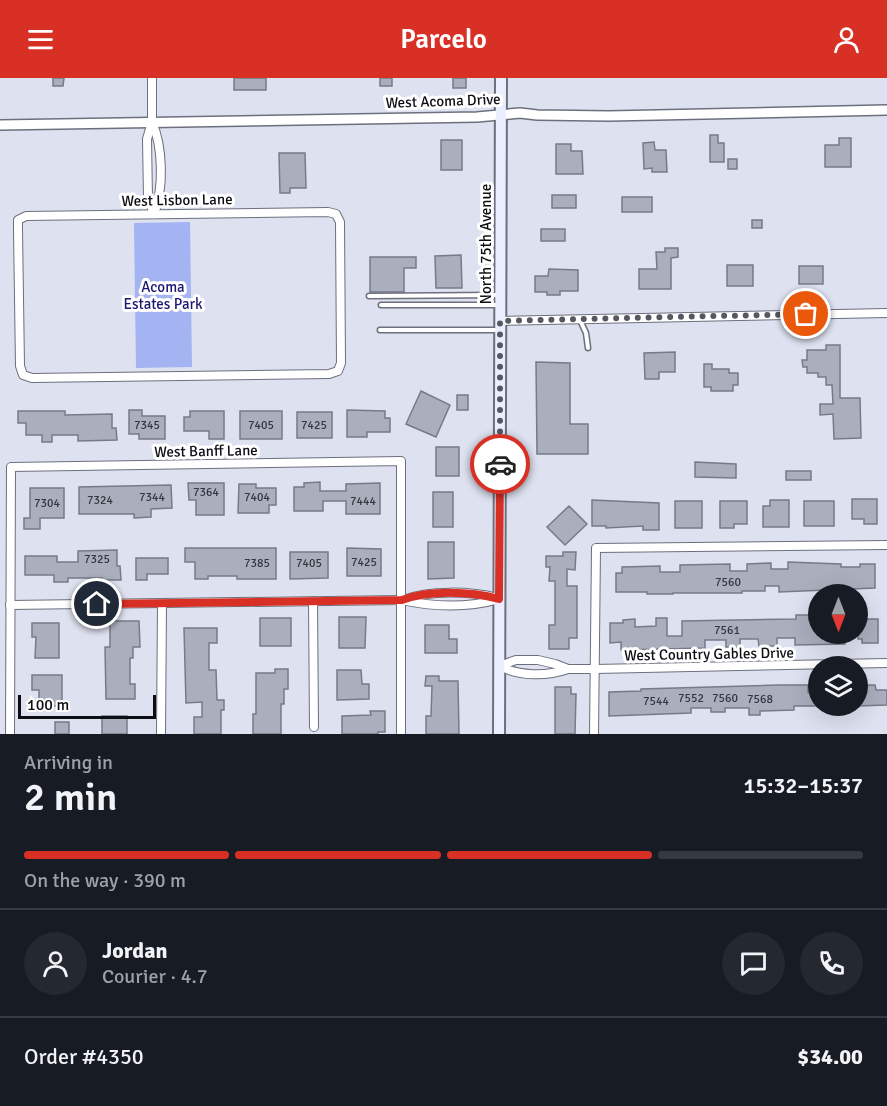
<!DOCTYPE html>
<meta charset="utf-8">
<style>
body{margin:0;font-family:Signika,sans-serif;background:#242831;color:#f1f3f6;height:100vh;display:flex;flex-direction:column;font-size:22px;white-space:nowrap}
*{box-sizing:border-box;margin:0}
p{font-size:20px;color:#9ea1a6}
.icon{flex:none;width:33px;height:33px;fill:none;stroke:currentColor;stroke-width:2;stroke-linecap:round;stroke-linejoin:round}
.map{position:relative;height:656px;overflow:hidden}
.sheet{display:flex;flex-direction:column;background:#171b24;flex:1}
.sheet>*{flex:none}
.needle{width:39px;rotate:180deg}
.controls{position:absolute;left:808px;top:506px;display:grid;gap:12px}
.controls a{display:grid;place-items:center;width:60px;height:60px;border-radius:50%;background:#171b24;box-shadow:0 6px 24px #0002;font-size:30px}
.scale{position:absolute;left:18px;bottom:15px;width:138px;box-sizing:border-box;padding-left:6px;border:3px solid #0c0e12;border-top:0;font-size:16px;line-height:21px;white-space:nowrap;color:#0c0e12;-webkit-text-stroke:4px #fff;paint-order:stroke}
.pin{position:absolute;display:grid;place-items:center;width:51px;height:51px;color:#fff;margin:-26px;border:3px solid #fff;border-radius:50%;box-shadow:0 2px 6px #0007}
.courier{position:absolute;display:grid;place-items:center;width:60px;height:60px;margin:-30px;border:4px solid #d93025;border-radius:50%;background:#fff;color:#222;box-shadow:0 2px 8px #0007}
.head em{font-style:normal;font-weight:600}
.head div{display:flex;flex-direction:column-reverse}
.head{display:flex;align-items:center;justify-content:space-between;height:102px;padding:0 24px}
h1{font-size:39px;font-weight:600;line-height:45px}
.bar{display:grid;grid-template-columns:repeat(4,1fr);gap:9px 6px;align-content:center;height:72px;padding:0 24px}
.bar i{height:8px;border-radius:4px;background:#363941}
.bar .active{background:#d93025}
.bar p{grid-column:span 4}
.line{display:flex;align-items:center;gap:15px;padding:0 24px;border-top:2px solid #363941}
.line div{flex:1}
.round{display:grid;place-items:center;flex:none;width:63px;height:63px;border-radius:32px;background:#242831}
header{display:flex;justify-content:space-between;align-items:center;height:78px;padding:0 24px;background:#d93025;color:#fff;font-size:27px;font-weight:600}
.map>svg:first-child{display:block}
.green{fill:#a4b3f1}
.building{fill:#abafbd;stroke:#777b88;stroke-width:1.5}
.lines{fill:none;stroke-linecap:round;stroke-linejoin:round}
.service-casing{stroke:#6c707d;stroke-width:7}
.minor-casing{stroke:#6c707d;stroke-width:10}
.tertiary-casing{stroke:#6c707d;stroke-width:12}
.secondary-casing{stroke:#6c707d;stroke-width:14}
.service{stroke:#fff;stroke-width:4}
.minor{stroke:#fff;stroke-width:8}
.tertiary{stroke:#fff;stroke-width:9}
.secondary{stroke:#eaeeff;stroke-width:10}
.done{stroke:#555860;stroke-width:6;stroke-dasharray:0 10.8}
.route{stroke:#d93025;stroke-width:8}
.labels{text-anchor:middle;stroke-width:6;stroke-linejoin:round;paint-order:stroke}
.number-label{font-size:12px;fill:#34363d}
.street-label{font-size:15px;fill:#0c0e12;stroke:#fff}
.park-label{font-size:15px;fill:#1b1871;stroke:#fff}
</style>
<header><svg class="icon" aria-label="menu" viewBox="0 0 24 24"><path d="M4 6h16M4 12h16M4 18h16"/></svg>Parcelo<svg class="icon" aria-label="person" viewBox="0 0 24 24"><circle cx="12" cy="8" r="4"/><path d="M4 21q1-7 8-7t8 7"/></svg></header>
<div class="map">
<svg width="887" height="656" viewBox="0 0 887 656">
<rect width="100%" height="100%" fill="#dde1f0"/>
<!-- green -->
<path class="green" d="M190 144 192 289 136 290 134 145Z"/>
<!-- building -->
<g class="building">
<path d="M53 0H64L63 8H53Z"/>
<rect x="234" y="0" width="32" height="12"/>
<rect x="380" y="0" width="12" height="8"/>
<rect x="453" y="0" width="13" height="10"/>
<path d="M710 57H718V65H724V84H710Z"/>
<path d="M839 60H851V89H825V67H839Z"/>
<rect x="441" y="62" width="21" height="30"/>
<path d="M654 64 655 72H666L667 94H652V90L644 91 643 65Z"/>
<path d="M556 66H571V73H582L583 96H556Z"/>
<path d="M279 75H305L306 110H290V115H280Z"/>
<rect x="728" y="81" width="9" height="10"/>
<rect x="552" y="117" width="24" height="13"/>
<rect x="622" y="119" width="30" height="15"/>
<rect x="752" y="142" width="10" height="8"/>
<rect x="541" y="151" width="24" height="12"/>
<path d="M665 170H678V179L671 180V211H639V191H657L656 174H665Z"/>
<path d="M461 177 462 210H436L435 178Z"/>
<path d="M370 179H416V190H404V214H370Z"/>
<rect x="727" y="187" width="26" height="21"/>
<rect x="799" y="188" width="24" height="18"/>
<path d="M549 191 578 192V213H560V217H547V214H535V198H548Z"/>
<path d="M826 267H840V320H860L861 360 834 361 833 336 820 337V326H833L832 307H826V299H818V295H807V289H803L802 282H807V272H826Z"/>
<path d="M675 274V294H659V301H645L644 275Z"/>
<path d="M536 284 570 285V346H588V376H537Z"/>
<path d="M704 286H712V291H729V295H738V307H733V313H711V309H704Z"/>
<path d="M421 313 450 327 436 359 406 346Z"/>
<rect x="457" y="317" width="11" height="15"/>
<path d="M129 332H142V338H165V361H139V356H129Z"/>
<path d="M347 332 385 333V340H390V354H367V359H347Z"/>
<path d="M18 333H65V337L112 336V350H116L117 362 78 363V357H52V364H42V357H26V345H18Z"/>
<path d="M190 333H224V361H209V353H184V339H190Z"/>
<rect x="240" y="333" width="42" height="28"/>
<rect x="297" y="334" width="35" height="26"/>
<rect x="436" y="369" width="23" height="29"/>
<path d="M695 384 736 386V400L695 399Z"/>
<rect x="786" y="393" width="25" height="9"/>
<path d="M320 404V413H346V406L380 405V436H346V423H323V433H294V409H304V405Z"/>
<path d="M188 405H224V437H196V422H189Z"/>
<path d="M239 406H256V410H276V427H269V435H238Z"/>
<path d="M171 407 172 430 151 431V439L134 440V436H79V409Z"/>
<path d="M30 410H64V440H40V451H24V440H30Z"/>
<rect x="433" y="414" width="20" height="35"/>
<path d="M852 421H877V446H864V441H852Z"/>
<path d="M592 422 659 425V452H643V448L606 450V448H592Z"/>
<path d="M770 422H789V449H763V428H770Z"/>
<rect x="675" y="423" width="27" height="27"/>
<path d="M720 423H747V446H734V450H720Z"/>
<rect x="804" y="423" width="30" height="25"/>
<path d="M569 428 587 446 565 467 547 449Z"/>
<path d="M428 464H454V500L428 501Z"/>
<path d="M185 470H276V501H237V498H208V501H195V484H185Z"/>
<path d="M347 470 381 471V498H347Z"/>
<path d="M117 472V488H120L121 502H102V500H68V504H54V497H25V478H57V484H78V473Z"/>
<path d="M290 474H328V500L290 501Z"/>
<path d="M563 474H576L575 492 567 491V508H577V560H569V571H549V547H555V503H549L550 489H546V478H563Z"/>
<path d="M136 480H168V496H147V502H136Z"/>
<path d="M788 484 841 486V489H860V486H875V510L779 514V508H765V513H742V515H673V516H647V514H616V495H622V489L660 488V494H680V487L730 486V493H747V486L771 485V491H788Z"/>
<path d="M796 537H809V542H819V555H845V566L795 567V560H777V568H759L758 561H740V569H726V562H705V570L621 572V564L610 565V545H623V542L635 541V549L656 548V540H667V558H682V543L796 541Z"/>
<path d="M339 539H366L365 570H339Z"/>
<rect x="260" y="540" width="31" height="28"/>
<path d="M858 541H878V565H862V561H858Z"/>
<path d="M110 543H139L140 569H133V580H130V606H135V621H106L105 569H110Z"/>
<path d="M32 545H59V580H35L36 559H32Z"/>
<path d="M425 547H449V561H457V575H425Z"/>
<path d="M184 550H217V565H209V592H216L217 622H224V632H221V656H194V639H202V624L186 625Z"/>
<path d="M275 591H288V611H284V626H281V656H253V636H256V595H275Z"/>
<path d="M337 592H361L362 606H369V621L337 622Z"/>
<path d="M32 597H62V628H39V612H32Z"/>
<path d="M426 598H439V603H458L459 656H426V638H431L432 608H425Z"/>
<path d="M779 607H808V614H819V628H794V632L760 633V637H749V630H725V634H711V630H691V635L609 638V614L641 613V611Z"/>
<path d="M858 607H875L876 612H887V627L858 628Z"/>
<path d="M555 609H571V616H576L575 656H555Z"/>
<path d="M370 633H385V654H378V656H342V638L371 637Z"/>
<rect x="102" y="638" width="25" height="18"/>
<rect x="55" y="644" width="14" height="12"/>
</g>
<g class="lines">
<!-- service casing -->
<g class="service-casing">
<g id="service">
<path d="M369 218 500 217"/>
<path d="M381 227H499"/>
<path d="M580 242 586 255 588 270"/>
<path d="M380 252H499"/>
</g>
</g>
<!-- minor casing -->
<g class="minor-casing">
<g id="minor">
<path d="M152 0V44L147 61 148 120 154 136"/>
<path d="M152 44C163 69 164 110 154 136"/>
<path d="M328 134 336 136 340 144 341 285 338 293 329 296 32 300 23 297 20 288 18 152V142L26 138Z"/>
<path d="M500 243 887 235"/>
<path d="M403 522C429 512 471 513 497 520"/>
<path d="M313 523 314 649"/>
<path d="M10 527 402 522C432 529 469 530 499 521"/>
<path d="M499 588 516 582H538L555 586 568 591H595L887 585"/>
<path d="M499 588C520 598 545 599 568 591"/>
<path d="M161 655 162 525"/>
<path d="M10 656 11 389 401 383V656"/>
<path d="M594 656 596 470 887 467"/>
</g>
</g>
<!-- tertiary casing -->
<g class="tertiary-casing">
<path id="tertiary" d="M0 47 477 39 520 35 537 37 609 38 887 32"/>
</g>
<!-- secondary casing -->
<g class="secondary-casing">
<path id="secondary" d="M499 656 501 0"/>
</g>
<!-- service -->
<use href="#service" class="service"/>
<!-- minor -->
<use href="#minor" class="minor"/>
<!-- tertiary -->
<use href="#tertiary" class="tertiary"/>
<!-- secondary -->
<use href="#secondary" class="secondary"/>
</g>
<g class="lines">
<!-- done -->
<path class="done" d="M500 386V243L806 236"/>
<!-- route -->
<path class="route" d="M97 526 402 522C429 512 470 513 499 521L500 386"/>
</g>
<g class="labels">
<!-- number labels -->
<g class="number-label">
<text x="147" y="351">7345</text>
<text x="261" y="351">7405</text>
<text x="314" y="351">7425</text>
<text x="206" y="418">7364</text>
<text x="152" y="423">7344</text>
<text x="257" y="423">7404</text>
<text x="100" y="426">7324</text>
<text x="363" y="427">7444</text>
<text x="47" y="429">7304</text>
<text x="97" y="485">7325</text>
<text x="364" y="488">7425</text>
<text x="257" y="489">7385</text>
<text x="309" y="489">7405</text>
<text x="728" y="508">7560</text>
<text x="727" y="556">7561</text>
<text x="691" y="624">7552</text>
<text x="725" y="624">7560</text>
<text x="760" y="625">7568</text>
<text x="656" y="627">7544</text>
</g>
<!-- street labels -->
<g class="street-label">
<text transform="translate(443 23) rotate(-2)" y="5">West Acoma Drive</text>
<text transform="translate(177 122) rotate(-1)" y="5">West Lisbon Lane</text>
<text transform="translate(486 166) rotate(-90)" y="5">North 75th Avenue</text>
<text transform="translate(206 373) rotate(-1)" y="5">West Banff Lane</text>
<text transform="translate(709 576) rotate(-1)" y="5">West Country Gables Drive</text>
</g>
<!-- park labels -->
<g class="park-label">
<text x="163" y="214">Acoma<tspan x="163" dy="17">Estates Park</tspan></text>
</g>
</g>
</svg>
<div class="controls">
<a><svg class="needle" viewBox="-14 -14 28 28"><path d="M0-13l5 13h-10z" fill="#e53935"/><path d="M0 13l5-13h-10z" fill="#9ea1a6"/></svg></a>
<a><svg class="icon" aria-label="layers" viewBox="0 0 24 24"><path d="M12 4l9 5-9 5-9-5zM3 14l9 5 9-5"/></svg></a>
</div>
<div class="scale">100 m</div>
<div class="pin" style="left:806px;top:236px;background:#ea580c"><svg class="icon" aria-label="bag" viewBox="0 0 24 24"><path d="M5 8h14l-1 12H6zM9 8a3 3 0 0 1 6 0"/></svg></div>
<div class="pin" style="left:97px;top:526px;background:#1f2937"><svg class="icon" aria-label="home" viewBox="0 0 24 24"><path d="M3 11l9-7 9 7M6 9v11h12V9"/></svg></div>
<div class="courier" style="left:500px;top:386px"><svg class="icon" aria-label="car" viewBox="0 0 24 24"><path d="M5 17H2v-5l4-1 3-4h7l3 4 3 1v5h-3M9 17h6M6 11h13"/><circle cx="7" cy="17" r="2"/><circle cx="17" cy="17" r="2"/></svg></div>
</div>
<section class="sheet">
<div class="head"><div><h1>2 min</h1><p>Arriving in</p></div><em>15:32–15:37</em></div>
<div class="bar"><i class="active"></i><i class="active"></i><i class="active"></i><i></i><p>On the way · 390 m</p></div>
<div class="line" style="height:108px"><a class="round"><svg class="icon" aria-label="person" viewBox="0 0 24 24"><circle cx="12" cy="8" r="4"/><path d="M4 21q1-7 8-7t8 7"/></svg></a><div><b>Jordan</b><p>Courier · 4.7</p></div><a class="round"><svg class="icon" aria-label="chat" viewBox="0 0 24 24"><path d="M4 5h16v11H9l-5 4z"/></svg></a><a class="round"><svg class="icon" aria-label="phone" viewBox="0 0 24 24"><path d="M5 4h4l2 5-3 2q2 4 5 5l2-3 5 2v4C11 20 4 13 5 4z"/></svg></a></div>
<div class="line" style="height:78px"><div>Order #4350</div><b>$34.00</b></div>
</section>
